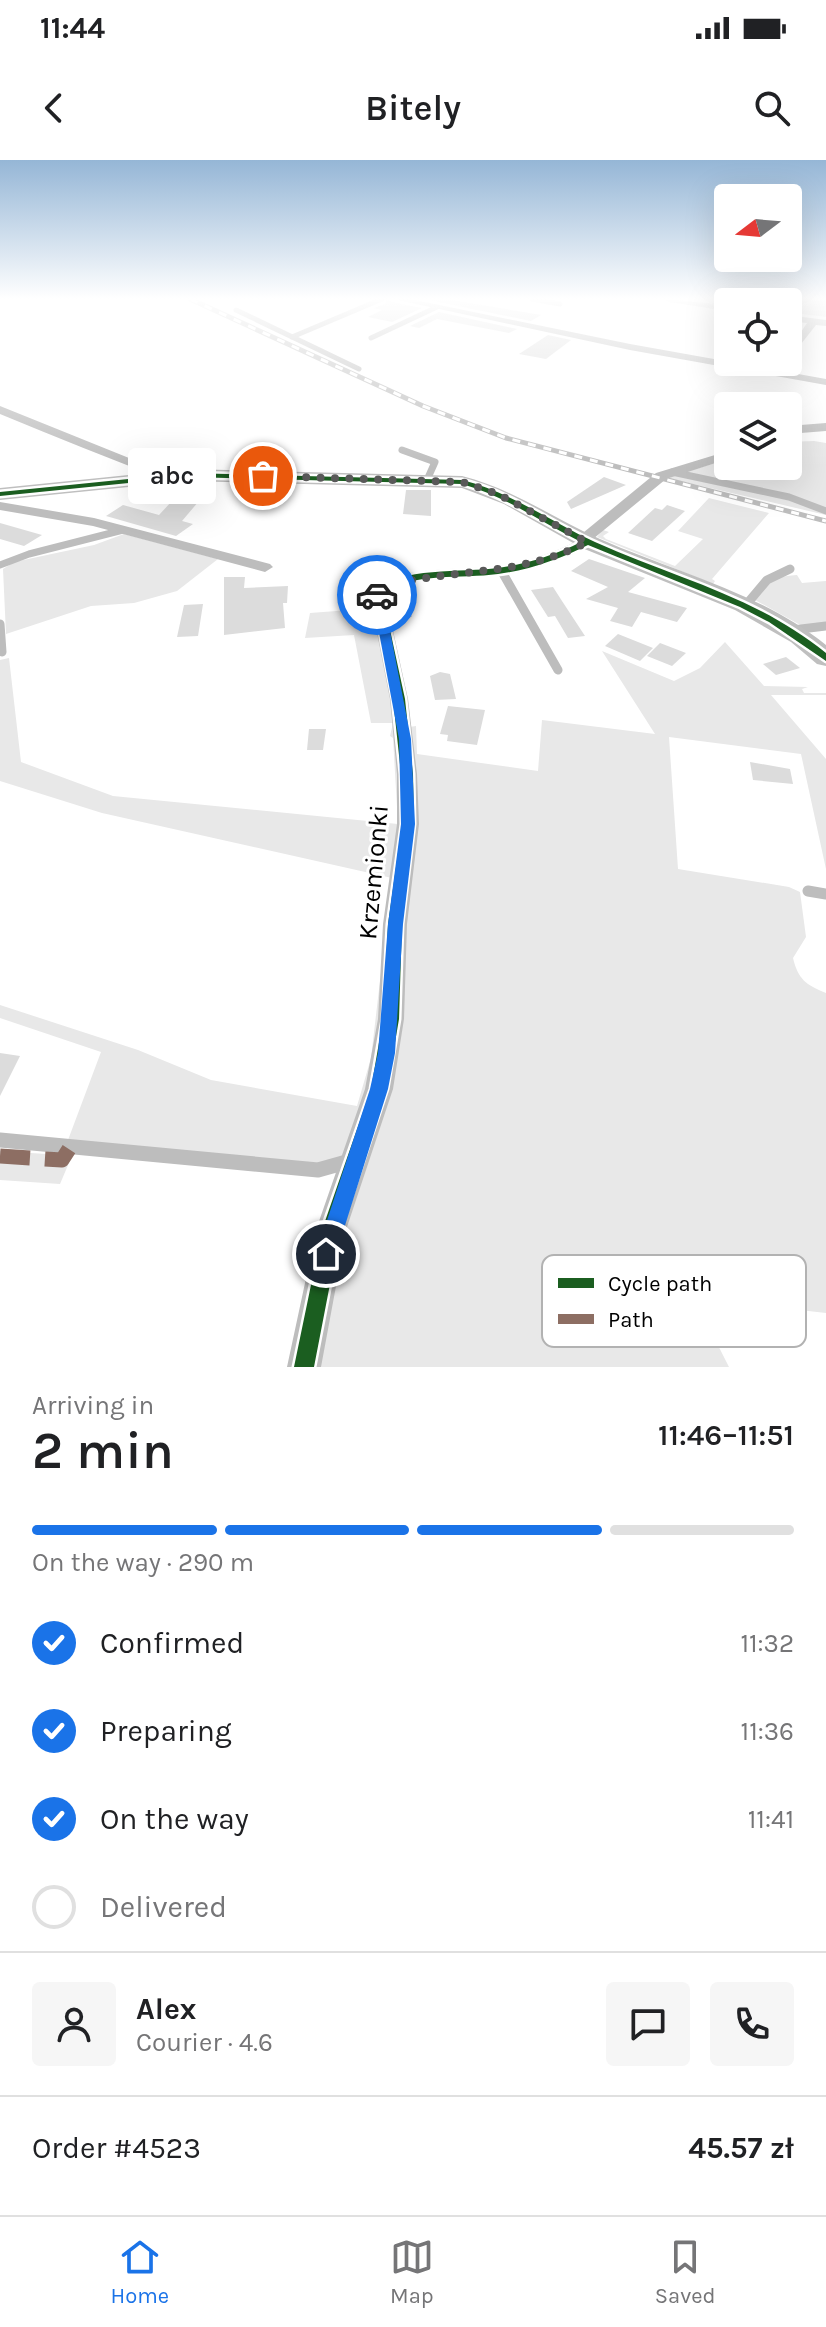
<!DOCTYPE html>
<meta charset="utf-8">
<style>
body{margin:0;font-family:Karla,sans-serif;background:#f6f6f6;color:#202124;height:100vh;display:flex;flex-direction:column;font-size:30px;white-space:nowrap}
*{box-sizing:border-box;margin:0}
p{font-size:26px;color:#757577}
.icon{flex:none;width:44px;height:44px;fill:none;stroke:currentColor;stroke-width:2;stroke-linecap:round;stroke-linejoin:round}
.map{position:relative;height:1207px;overflow:hidden}
.drawer{display:flex;flex-direction:column;background:#fff;flex:1}
.drawer>*{flex:none}
.needle{width:52px;rotate:254deg}
.controls{position:absolute;left:714px;top:24px;display:grid;gap:16px}
.controls a{display:grid;place-items:center;width:88px;height:88px;border-radius:8px;background:#fff;box-shadow:0 8px 32px #0002;font-size:40px}
.pin{position:absolute;display:grid;place-items:center;width:68px;height:68px;color:#fff;margin:-34px;border:4px solid #fff;border-radius:50%;box-shadow:0 2px 8px #0007}
.courier{position:absolute;display:grid;place-items:center;width:80px;height:80px;margin:-40px;border:6px solid #1a73e8;border-radius:50%;background:#fff;color:#222;box-shadow:0 2px 10px #0007}
.bubble{position:absolute;height:56px;border-radius:8px;background:#fff;box-shadow:0 8px 32px #0002;font-size:26px;font-weight:600;line-height:56px;text-align:center}
.summary em{font-style:normal;font-weight:600}
.summary div{display:flex;flex-direction:column-reverse}
.summary{display:flex;align-items:center;justify-content:space-between;height:136px;padding:0 32px}
h1{font-size:52px;font-weight:600;line-height:60px}
.bar{display:grid;grid-template-columns:repeat(4,1fr);gap:12px 8px;align-content:center;height:96px;padding:0 32px}
.bar i{height:10px;border-radius:6px;background:#e0e0e0}
.bar .selected{background:#1a73e8}
.bar p{grid-column:span 4}
.line{display:flex;align-items:center;gap:20px;padding:0 32px;border-top:2px solid #e0e0e0}
.line div{flex:1}
.round{display:grid;place-items:center;flex:none;width:84px;height:84px;border-radius:8px;background:#f6f6f6}
ol{padding:0 32px;list-style:none}
li{display:flex;align-items:center;gap:24px;height:88px}
li p{margin-inline-start:auto}
li .icon{padding:8px;border-radius:50%;background:#1a73e8;color:#fff;stroke-width:4}
li:last-child{color:#757577}
li i{width:44px;height:44px;border:4px solid #e0e0e0;border-radius:50%}
.status{display:flex;justify-content:space-between;align-items:center;height:56px;padding:0 40px;background:#fff;direction:ltr}
.status svg{height:22px;fill:currentColor}
header{display:flex;justify-content:space-between;align-items:center;height:104px;padding:0 32px;background:#fff;font-size:36px;font-weight:600}
.tab-bar{display:flex;justify-content:space-around;align-items:center;height:112px;border-top:2px solid #e0e0e0;background:#fff;font-size:22px;color:#757577}
.tab-bar a{display:grid;justify-items:center;gap:4px}
.tab-bar .selected{color:#1a73e8}
.map>svg:first-child{display:block}
.green{fill:#e8e8e8}
.building{fill:#dcdcdc}
.lines{fill:none;stroke-linecap:round;stroke-linejoin:round}
.lane-far4{stroke:#bdbdbd;stroke-width:5}
.lane-far3{stroke:#bdbdbd;stroke-width:7}
.lane-far2{stroke:#bdbdbd;stroke-width:9}
.lane-far1{stroke:#bdbdbd;stroke-width:11}
.lane{stroke:#bdbdbd;stroke-width:15}
.street{fill:#bdbdbd;fill-rule:evenodd}
.secondary{fill:#bfbfbf;fill-rule:evenodd}
.rail-casing{stroke:#bdbdbd;stroke-width:5}
.rail{stroke:#fff;stroke-width:3;stroke-dasharray:8;stroke-linecap:butt}
.quiet-far1{stroke:#8d6e63;stroke-width:5;stroke-dasharray:10 5;stroke-linecap:butt}
.quiet{stroke:#8d6e63;stroke-width:15;stroke-dasharray:30 15;stroke-linecap:butt}
.cycleway-casing{stroke:#fff;stroke-width:5}
.cycleway{fill:#1b5e20;fill-rule:evenodd}
.route{fill:#1a73e8}
.done{stroke:#595959;stroke-width:8;stroke-dasharray:0 14.4}
.labels{text-anchor:middle;stroke-width:6;stroke-linejoin:round;paint-order:stroke}
.street-label{font-size:26px;fill:#000;stroke:#fff}
.key{fill:#fff;stroke:#b2b2b2;stroke-width:2}
.key-label{font-size:22px;fill:#000}
</style>
<div class="status"><b>11:44</b><svg viewBox="0 0 49 12"><path d="M0 12V9h3v3zM5 12V6h3v6zM10 12V3h3v9zM15 12V0h3v12zM26 1h20v11H26zM47 4h2v5h-2z"/></svg></div>
<header><svg class="icon" aria-label="back" viewBox="0 0 24 24"><path d="M15 5l-7 7 7 7"/></svg>Bitely<svg class="icon" aria-label="search" viewBox="0 0 24 24"><circle cx="10" cy="10" r="6"/><path d="M15 15l6 6"/></svg></header>
<div class="map">
<svg width="826" height="1207" viewBox="0 0 826 1207">
<rect width="100%" height="100%" fill="#fff"/>
<!-- green -->
<g class="green">
<path d="M814 281 826 283V355L667 318 728 299V306H788V282Z"/>
<path d="M709 338 769 353 712 419 715 421 713 424 597 377 603 370 609 372 603 376 606 379 675 406 703 379 678 371Z"/>
<path d="M124 374 218 399 177 431 134 443 91 446 6 474 3 409 14 402 94 385Z"/>
<path d="M797 415 802 423 826 421V465L802 466 755 440C765 422 776 416 797 415Z"/>
<path d="M376 448 395 547 404 664 391 761 380 891 374 925 349 996 315 1004 68 980 101 892 0 858V845L138 890 211 920 357 946 371 898 392 718 102 653 0 621V500L9 498 21 602 113 636 398 664 393 578 390 576 393 563H371L354 475 305 478 310 453Z"/>
<path d="M725 482 764 526 808 527 802 529 804 533H826V535H771L826 599V709L801 594 669 577 678 709 789 727 800 732 806 777 793 798C798 819 806 825 826 833V1153L694 1138 729 1207H312L316 1177 365 995 409 567 416 566 417 594 538 611 542 560 655 574 602 491 674 521 700 508Z"/>
<path d="M64 989 74 991 60 1024 0 1020V991L62 995Z"/>
</g>
<!-- building -->
<g class="building">
<path d="M387 139 392 142 422 148 392 162 368 157 382 150 374 148 385 144Z"/>
<path d="M424 139H446L541 155 531 161Z"/>
<path d="M794 139H826V157L788 152Z"/>
<path d="M439 152 517 169 509 173 437 159 419 168 410 166Z"/>
<path d="M548 175 571 180 546 199 519 194Z"/>
<path d="M604 317 626 325 571 349 567 342Z"/>
<path d="M186 326 210 328 182 361 193 364 176 376 106 356 123 345 159 355Z"/>
<path d="M406 330H431V356L403 354Z"/>
<path d="M667 345 685 351 652 381 628 373 655 348 662 350Z"/>
<path d="M0 363 42 375 24 386 0 379Z"/>
<path d="M589 399 645 418 628 432 687 448 677 462 641 452 632 467 610 461 618 448 586 439 608 427 571 411Z"/>
<path d="M224 417H245L244 428 288 426 287 443H283L285 468 224 475Z"/>
<path d="M553 427 562 441 585 476 568 478 555 456 548 457 531 430Z"/>
<path d="M402 429 412 457 393 459 388 436Z"/>
<path d="M203 444 198 476 177 477 184 445Z"/>
<path d="M618 474 653 488 640 501 605 486Z"/>
<path d="M660 483 686 493 672 506 647 496Z"/>
<path d="M786 497 800 508 776 515 763 504Z"/>
<path d="M440 512 450 514 456 539 435 540 430 516Z"/>
<path d="M448 546 485 550 477 585 447 581 448 575 440 574Z"/>
<path d="M309 569H326L323 590H307Z"/>
<path d="M750 602 790 609 793 624 753 620Z"/>
<path d="M0 893 20 896 0 936Z"/>
</g>
<g class="lines">
<!-- lane-far4 -->
<g class="lane-far4">
<path d="M532 139 560 144"/>
<path d="M236 150 359 209"/>
<path d="M292 177 382 139"/>
<path d="M371 178 437 147"/>
</g>
<!-- lane-far3 -->
<g class="lane-far3">
<path d="M402 290 435 302 427 320"/>
<path d="M672 312 789 337 826 351"/>
<path d="M0 405 29 394 123 370"/>
</g>
<!-- lane-far2 -->
<g class="lane-far2">
<path d="M501 410 558 510"/>
<path d="M746 445 767 420 790 409"/>
<path d="M0 464 2 492"/>
<path d="M793 470 826 466"/>
</g>
<!-- lane-far1 -->
<path class="lane-far1" d="M808 731 826 734"/>
<!-- lane -->
<path class="lane" d="M0 980 318 1010 350 1001"/>
<!-- street -->
<g class="street">
<path d="M393 139H410L630 184 826 219V225L630 190Z"/>
<path d="M664 139 728 145V151L669 142Z"/>
<path d="M788 155 826 160V166L816 165 801 184H793L807 163 788 161Z"/>
<path d="M0 246 129 298 165 308 172 316 165 320C111 299 55 277 0 254Z"/>
<path d="M826 263V271L788 274V266Z"/>
<path d="M728 291V299L666 319 593 379 592 385C562 400 530 412 496 416 462 420 416 414 385 434L408 539 417 614 419 664 407 764 404 859 393 929 347 1067 321 1207H287L317 1067 365 929 378 859 383 764 397 664V614L390 539 369 432C394 404 465 411 500 406 527 402 553 393 577 381L578 377 656 313Z"/>
<path d="M0 342 94 358 270 404 273 407 265 412 93 366 0 350Z"/>
</g>
<!-- secondary -->
<path class="secondary" d="M188 309 462 316C513 329 553 358 600 379 677 413 760 432 826 485V506L817 504 791 482 735 450 582 388 504 344 462 328 188 321 0 340V328Z"/>
<!-- rail casing -->
<g class="rail-casing">
<path id="rail" d="M190 139 423 246 506 278 826 361"/>
</g>
<!-- rail -->
<use href="#rail" class="rail"/>
<!-- quiet-far1 -->
<g class="quiet-far1">
<path d="M788 193 797 182"/>
<path d="M773 213 781 202"/>
</g>
<!-- quiet -->
<path class="quiet" d="M0 996 62 1000 71 986"/>
<!-- cycleway casing -->
<g class="cycleway-casing">
<path id="cycleway" d="M188 313 462 320C511 332 549 361 595 382 677 419 754 435 826 493V501L769 462 740 447 588 385C560 399 529 410 498 414 461 419 415 412 382 433L405 539 413 614 414 664 402 764 399 859 387 929 341 1067 314 1207H294L323 1067 371 929 383 859 388 764 402 664 401 614 393 539 372 432C401 406 462 413 498 408 527 404 555 395 581 382 541 362 505 336 462 324L188 317 0 336V332Z"/>
</g>
<!-- cycleway -->
<use href="#cycleway" class="cycleway"/>
</g>
<!-- sky -->
<linearGradient id="sky" x2="0" y2="1"><stop stop-color="#95b6d6"/><stop offset="0.45" stop-color="#fff"/><stop offset="1" stop-color="#fff" stop-opacity="0"/></linearGradient>
<rect width="826" height="308" fill="url(#sky)"/>
<!-- route -->
<path class="route" d="M377 431 383 435 411 579 415 664 403 764 395 893 388 929 336 1094 333 1101 326 1104 319 1101 316 1094 370 929 378 893 388 764 401 664 399 579 372 435Z"/>
<g class="lines">
<!-- done -->
<path class="done" d="M263 316 462 322 498 334 587 382C523 417 450 408 382 427L377 435"/>
</g>
<g class="labels">
<!-- street labels -->
<g class="street-label">
<text transform="translate(373 712) rotate(-85)" y="9">Krzemionki</text>
</g>
</g>
<!-- legend -->
<rect x="542" y="1095" width="264" height="92" rx="12" class="key"/>
<rect x="558" y="1118" width="36" height="10" fill="#1b5e20"/>
<rect x="558" y="1154" width="36" height="10" fill="#8d6e63"/>
<g class="key-label">
<text x="608" y="1131">Cycle path</text>
<text x="608" y="1167">Path</text>
</g>
</svg>
<div class="controls">
<a><svg class="needle" viewBox="-14 -14 28 28"><path d="M0-13l5 13h-10z" fill="#e53935"/><path d="M0 13l5-13h-10z" fill="#757577"/></svg></a>
<a><svg class="icon" aria-label="locate" viewBox="0 0 24 24"><circle cx="12" cy="12" r="6"/><path d="M12 2v4M12 18v4M2 12h4M18 12h4"/></svg></a>
<a><svg class="icon" aria-label="layers" viewBox="0 0 24 24"><path d="M12 4l9 5-9 5-9-5zM3 14l9 5 9-5"/></svg></a>
</div>
<div class="pin" style="left:263px;top:316px;background:#ea580c"><svg class="icon" aria-label="bag" viewBox="0 0 24 24"><path d="M5 8h14l-1 12H6zM9 8a3 3 0 0 1 6 0"/></svg></div>
<div class="pin" style="left:326px;top:1094px;background:#1f2937"><svg class="icon" aria-label="home" viewBox="0 0 24 24"><path d="M3 11l9-7 9 7M6 9v11h12V9"/></svg></div>
<div class="courier" style="left:377px;top:435px"><svg class="icon" aria-label="car" viewBox="0 0 24 24"><path d="M5 17H2v-5l4-1 3-4h7l3 4 3 1v5h-3M9 17h6M6 11h13"/><circle cx="7" cy="17" r="2"/><circle cx="17" cy="17" r="2"/></svg></div>
<div class="bubble" style="left:128px;top:288px;width:88px">abc</div>
</div>
<section class="drawer">
<div class="summary"><div><h1>2 min</h1><p>Arriving in</p></div><em>11:46–11:51</em></div>
<div class="bar"><i class="selected"></i><i class="selected"></i><i class="selected"></i><i></i><p>On the way · 290 m</p></div>
<ol>
<li><svg class="icon" aria-label="check" viewBox="0 0 24 24"><path d="M5 12l5 5 9-10"/></svg>Confirmed<p>11:32</p></li>
<li><svg class="icon" aria-label="check" viewBox="0 0 24 24"><path d="M5 12l5 5 9-10"/></svg>Preparing<p>11:36</p></li>
<li><svg class="icon" aria-label="check" viewBox="0 0 24 24"><path d="M5 12l5 5 9-10"/></svg>On the way<p>11:41</p></li>
<li><i></i>Delivered</li>
</ol>
<div class="line" style="height:144px"><a class="round"><svg class="icon" aria-label="person" viewBox="0 0 24 24"><circle cx="12" cy="8" r="4"/><path d="M4 21q1-7 8-7t8 7"/></svg></a><div><b>Alex</b><p>Courier · 4.6</p></div><a class="round"><svg class="icon" aria-label="chat" viewBox="0 0 24 24"><path d="M4 5h16v11H9l-5 4z"/></svg></a><a class="round"><svg class="icon" aria-label="phone" viewBox="0 0 24 24"><path d="M5 4h4l2 5-3 2q2 4 5 5l2-3 5 2v4C11 20 4 13 5 4z"/></svg></a></div>
<div class="line" style="height:104px"><div>Order #4523</div><b>45.57 zł</b></div>
</section>
<nav class="tab-bar">
<a class="selected"><svg class="icon" aria-label="home" viewBox="0 0 24 24"><path d="M3 11l9-7 9 7M6 9v11h12V9"/></svg>Home</a>
<a><svg class="icon" aria-label="map" viewBox="0 0 24 24"><path d="M3 6l6-2 6 2 6-2v14l-6 2-6-2-6 2zM9 4v14M15 6v14"/></svg>Map</a>
<a><svg class="icon" aria-label="saved" viewBox="0 0 24 24"><path d="M7 4h10v16l-5-4-5 4z"/></svg>Saved</a>
</nav>
